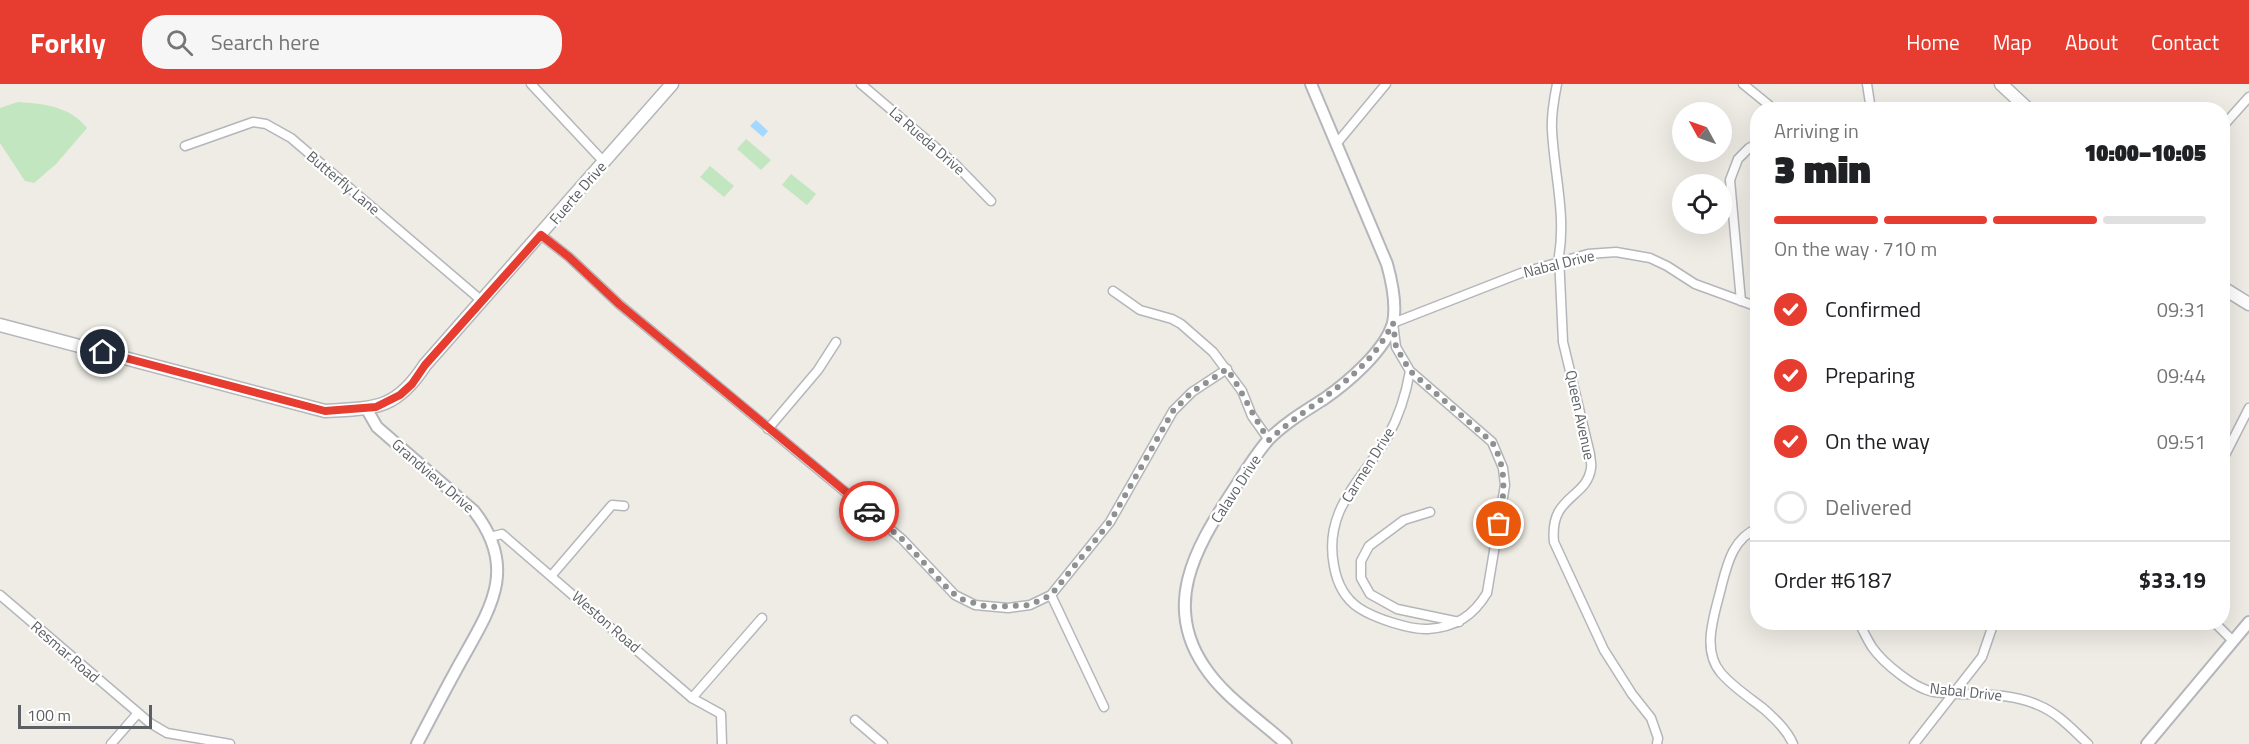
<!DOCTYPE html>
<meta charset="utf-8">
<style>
body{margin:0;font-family:"Titillium Web",sans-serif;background:#f6f6f6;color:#202124;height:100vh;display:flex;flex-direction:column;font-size:22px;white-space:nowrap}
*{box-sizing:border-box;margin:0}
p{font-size:20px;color:#757577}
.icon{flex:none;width:33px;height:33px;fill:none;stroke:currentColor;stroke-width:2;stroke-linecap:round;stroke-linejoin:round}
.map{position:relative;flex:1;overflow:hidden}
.panel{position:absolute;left:1750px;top:18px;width:480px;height:528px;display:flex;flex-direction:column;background:#fff;border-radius:24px;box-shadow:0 6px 24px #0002}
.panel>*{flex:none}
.needle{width:39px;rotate:310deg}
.buttons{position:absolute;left:1672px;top:18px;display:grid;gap:12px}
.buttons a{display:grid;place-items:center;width:60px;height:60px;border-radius:50%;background:#fff;box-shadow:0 6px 24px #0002;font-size:30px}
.scale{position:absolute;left:18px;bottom:15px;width:134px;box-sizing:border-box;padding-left:6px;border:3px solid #5c6064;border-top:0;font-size:16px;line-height:21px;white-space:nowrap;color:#5c6064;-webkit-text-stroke:4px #fff;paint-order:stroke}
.pin{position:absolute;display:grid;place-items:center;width:51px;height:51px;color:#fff;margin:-26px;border:3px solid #fff;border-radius:50%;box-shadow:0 2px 6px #0007}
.courier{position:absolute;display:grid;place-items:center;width:60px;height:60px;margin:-30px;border:4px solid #e73c30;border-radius:50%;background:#fff;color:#222;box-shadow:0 2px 8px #0007}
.headline em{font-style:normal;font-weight:800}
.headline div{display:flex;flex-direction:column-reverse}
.headline{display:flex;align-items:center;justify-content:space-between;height:102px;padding:0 24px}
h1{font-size:39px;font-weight:800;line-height:45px}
.bar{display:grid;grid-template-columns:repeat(4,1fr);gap:9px 6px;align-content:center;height:72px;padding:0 24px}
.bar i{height:8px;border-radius:4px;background:#e0e0e0}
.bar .active{background:#e73c30}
.bar p{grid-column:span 4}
.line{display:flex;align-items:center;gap:15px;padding:0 24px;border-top:2px solid #e0e0e0}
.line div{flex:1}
ol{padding:0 24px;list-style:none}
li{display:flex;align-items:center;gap:18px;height:66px}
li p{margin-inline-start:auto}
li .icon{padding:6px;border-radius:50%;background:#e73c30;color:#fff;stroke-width:4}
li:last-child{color:#757577}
li i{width:33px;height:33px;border:3px solid #e0e0e0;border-radius:50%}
header{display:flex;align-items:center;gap:36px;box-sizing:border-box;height:84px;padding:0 30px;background:#e73c30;color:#fff}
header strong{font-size:28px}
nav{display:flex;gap:33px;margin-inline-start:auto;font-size:21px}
.search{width:420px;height:54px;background:#f6f6f6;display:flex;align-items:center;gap:15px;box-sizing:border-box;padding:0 21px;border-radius:24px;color:#757577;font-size:22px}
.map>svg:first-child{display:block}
.green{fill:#c1e6c0}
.water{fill:#a4d8fe}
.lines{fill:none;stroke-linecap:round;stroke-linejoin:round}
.minor-casing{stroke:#b4b6bb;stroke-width:11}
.tertiary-casing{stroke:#b4b6bb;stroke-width:14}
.secondary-casing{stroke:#b3b7bb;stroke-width:15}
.minor{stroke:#fff;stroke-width:8}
.tertiary{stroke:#fff;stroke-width:10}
.secondary{stroke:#fff;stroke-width:12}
.done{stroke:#8f9191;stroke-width:6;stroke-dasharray:0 10.8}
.route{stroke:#e73c30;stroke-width:8}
.labels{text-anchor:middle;stroke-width:4.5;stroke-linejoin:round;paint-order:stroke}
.street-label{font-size:15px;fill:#5c6064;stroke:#fff}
</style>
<header>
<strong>Forkly</strong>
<div class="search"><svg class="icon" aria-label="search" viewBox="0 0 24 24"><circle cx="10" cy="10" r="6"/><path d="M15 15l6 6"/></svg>Search here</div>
<nav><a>Home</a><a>Map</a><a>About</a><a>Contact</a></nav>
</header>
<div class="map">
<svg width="2249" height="660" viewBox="0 0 2249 660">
<rect width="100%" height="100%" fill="#eeece4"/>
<!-- green -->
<g class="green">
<path d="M18 18C45 20 69 22 87 44L56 80 34 99 25 97 0 59V24Z"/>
<path d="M746 55 771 76 761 86 737 65Z"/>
<path d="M710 82 734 102 724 113 700 93Z"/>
<path d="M791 90 816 110 807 121 782 101Z"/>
</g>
<!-- water -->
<path class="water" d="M756 36 768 47 763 53 750 42Z"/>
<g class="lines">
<!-- minor casing -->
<g class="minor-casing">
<g id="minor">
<path d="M531 0 604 78"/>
<path d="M861 0 955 80 991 117"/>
<path d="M1557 0C1554 15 1551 31 1552 46 1554 88 1566 130 1559 172L1563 258 1590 370C1590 374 1592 380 1591 384 1587 415 1549 411 1554 458L1604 566 1632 610 1651 634 1658 654 1657 660"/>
<path d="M1743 0 1775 26"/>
<path d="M1867 0 1871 26"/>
<path d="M2223 42 2249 13"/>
<path d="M1337 59 1386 0"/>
<path d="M185 62 253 38 266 40 291 54 482 217"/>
<path d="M541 151 569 173 619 220 902 455 955 511 975 521 1008 524 1030 521 1051 511 1110 438 1173 327 1192 308 1227 285"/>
<path d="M1113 207 1140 226 1172 235 1181 240 1213 268 1242 307 1252 332 1269 356"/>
<path d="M1741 217 1730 96 1738 75 1749 64 1758 59"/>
<path d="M1410 287 1492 358 1503 384 1505 401 1487 509C1473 532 1456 543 1428 545 1410 546 1374 534 1359 524 1344 514 1337 499 1334 482 1323 425 1362 397 1388 352 1399 332 1406 310 1410 287L1396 263 1393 239 1521 189 1588 170 1616 168 1650 174 1667 182 1695 200 1758 223"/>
<path d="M768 345 818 286 836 258"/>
<path d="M2223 375 2249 324"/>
<path d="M1430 428 1404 436 1369 462 1361 477V494L1370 510 1397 525 1459 538"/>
<path d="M1758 444C1734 454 1728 477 1722 500 1716 527 1700 565 1721 589 1733 603 1750 614 1764 625 1775 635 1787 646 1793 660"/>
<path d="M490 453 502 450 692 614 721 630 722 660"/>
<path d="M552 491 612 421 624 422"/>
<path d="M0 511 150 639 167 649 230 660"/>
<path d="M1051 511 1104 623"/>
<path d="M1859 538C1863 547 1867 555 1872 563 1883 579 1915 605 1934 608 1969 613 2005 606 2038 621 2058 629 2073 646 2088 660"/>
<path d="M2214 538 2233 557"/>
<path d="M692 614 762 534"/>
<path d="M855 636 883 660"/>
<path d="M111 660 138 629"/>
<path d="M1914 660 1982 573 1994 538"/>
</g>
</g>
<!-- tertiary casing -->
<g class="tertiary-casing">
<g id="tertiary">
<path d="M366 324 377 343 474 427C519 485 490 525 460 579 445 606 431 633 417 660"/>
<path d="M1286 660C1259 635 1224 613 1204 582 1163 521 1195 465 1230 411 1242 393 1254 372 1269 355 1285 339 1305 327 1324 315 1347 299 1385 267 1393 239 1397 220 1392 198 1387 180L1311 0"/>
<path d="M2147 660 2249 538"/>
</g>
</g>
<!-- secondary casing -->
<g class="secondary-casing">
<g id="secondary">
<path d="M2001 0 2029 26"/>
<path d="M2223 204 2249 220"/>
<path d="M0 241 325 327C375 324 396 326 425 281L672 0"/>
</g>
</g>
<!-- minor -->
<use href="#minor" class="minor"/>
<!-- tertiary -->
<use href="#tertiary" class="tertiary"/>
<!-- secondary -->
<use href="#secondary" class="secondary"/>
</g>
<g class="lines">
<!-- done -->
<path class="done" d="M869 427 902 455 949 506 961 515 988 523 1030 521 1051 511 1110 438 1173 327 1192 308 1227 285C1243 308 1253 333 1269 356 1314 315 1364 297 1393 239L1396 263 1410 287 1492 358C1508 386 1504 410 1499 440"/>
<!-- route -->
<path class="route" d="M103 268 325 327 376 323 400 311 412 300 425 281 541 151 569 173 619 220 869 427"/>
</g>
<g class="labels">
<!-- street labels -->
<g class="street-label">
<text transform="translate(927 57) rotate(41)" y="5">La Rueda Drive</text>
<text transform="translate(343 99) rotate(40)" y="5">Butterfly Lane</text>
<text transform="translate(578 109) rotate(-49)" y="5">Fuerte Drive</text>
<text transform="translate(1559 180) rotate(-14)" y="5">Nabal Drive</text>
<text transform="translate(1580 331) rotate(78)" y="5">Queen Avenue</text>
<text transform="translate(1368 381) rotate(-58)" y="5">Carmen Drive</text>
<text transform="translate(433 392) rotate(41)" y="5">Grandview Drive</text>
<text transform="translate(1236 405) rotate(-57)" y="5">Calavo Drive</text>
<text transform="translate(606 538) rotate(41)" y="5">Weston Road</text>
<text transform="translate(65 568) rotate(41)" y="5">Resmar Road</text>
<text transform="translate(1966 608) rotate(6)" y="5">Nabal Drive</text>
</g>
</g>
</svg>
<div class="buttons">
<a><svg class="needle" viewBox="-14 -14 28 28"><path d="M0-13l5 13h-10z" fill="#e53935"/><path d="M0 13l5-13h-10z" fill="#757577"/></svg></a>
<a><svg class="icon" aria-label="locate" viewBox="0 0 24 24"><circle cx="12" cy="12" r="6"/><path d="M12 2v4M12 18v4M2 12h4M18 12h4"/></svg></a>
</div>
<div class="scale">100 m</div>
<div class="pin" style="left:1499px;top:440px;background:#ea580c"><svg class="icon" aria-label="bag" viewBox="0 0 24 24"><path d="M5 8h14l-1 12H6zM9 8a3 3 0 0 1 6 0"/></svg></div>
<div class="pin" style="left:103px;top:268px;background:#1f2937"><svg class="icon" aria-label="home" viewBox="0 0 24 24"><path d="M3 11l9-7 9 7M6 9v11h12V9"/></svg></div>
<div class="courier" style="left:869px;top:427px"><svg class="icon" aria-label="car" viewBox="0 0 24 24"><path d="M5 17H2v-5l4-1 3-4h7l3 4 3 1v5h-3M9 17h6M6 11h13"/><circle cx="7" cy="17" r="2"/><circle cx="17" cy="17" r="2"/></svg></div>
<section class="panel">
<div class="headline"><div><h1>3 min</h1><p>Arriving in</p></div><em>10:00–10:05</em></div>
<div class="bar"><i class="active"></i><i class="active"></i><i class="active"></i><i></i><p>On the way · 710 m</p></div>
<ol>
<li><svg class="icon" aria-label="check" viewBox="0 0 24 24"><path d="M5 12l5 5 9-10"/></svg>Confirmed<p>09:31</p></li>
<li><svg class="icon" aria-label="check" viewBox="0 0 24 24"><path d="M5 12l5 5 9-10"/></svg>Preparing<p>09:44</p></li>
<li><svg class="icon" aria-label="check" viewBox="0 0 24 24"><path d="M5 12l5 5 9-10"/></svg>On the way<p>09:51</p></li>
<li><i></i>Delivered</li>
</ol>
<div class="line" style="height:78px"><div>Order #6187</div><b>$33.19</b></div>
</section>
</div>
